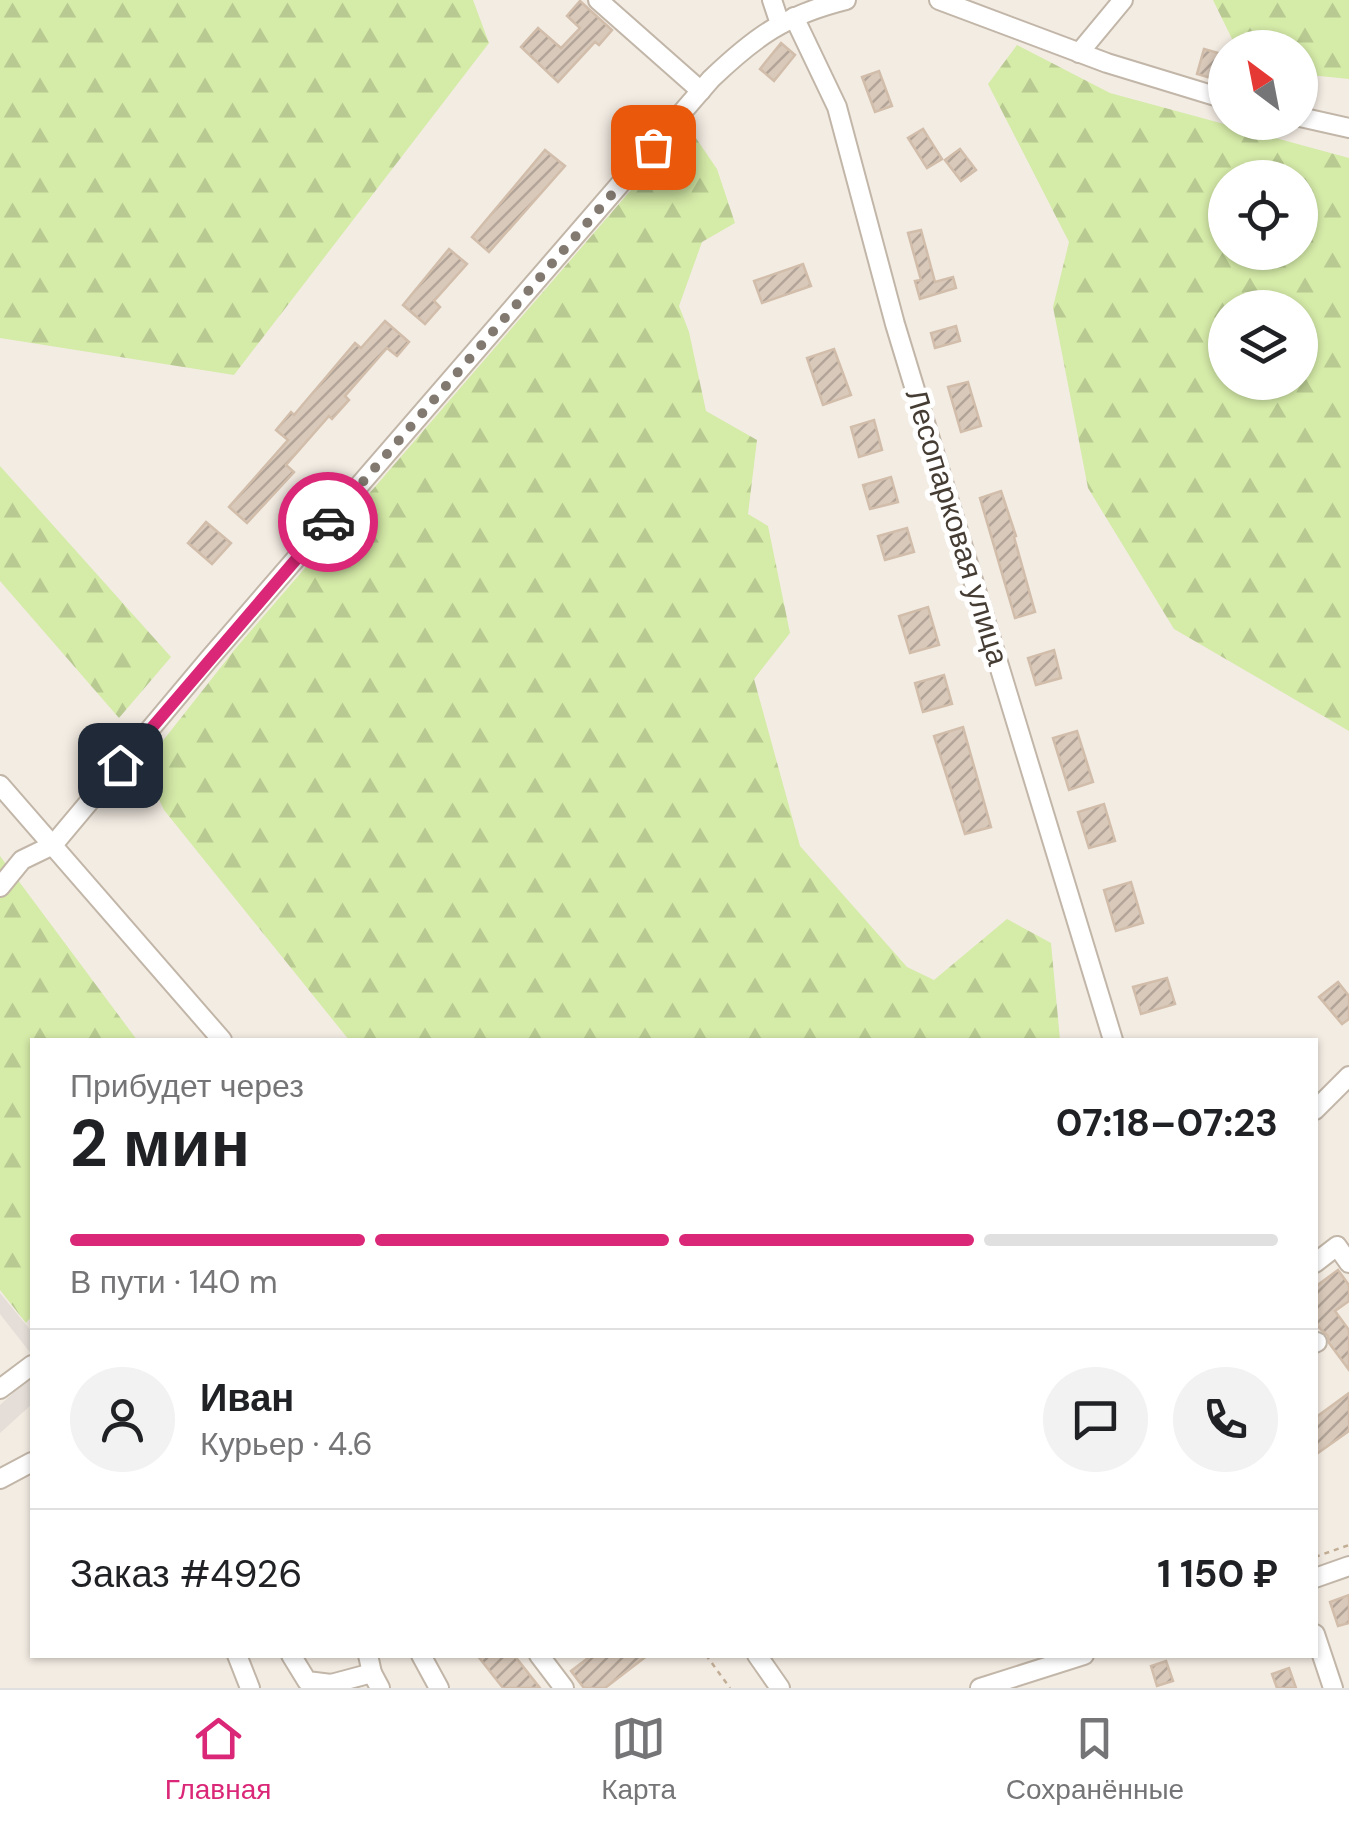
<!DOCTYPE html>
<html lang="ru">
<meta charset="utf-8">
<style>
body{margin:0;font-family:"DM Sans",sans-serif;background:#f2f2f2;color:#202124;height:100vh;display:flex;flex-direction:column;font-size:38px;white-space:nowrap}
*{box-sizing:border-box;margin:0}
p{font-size:32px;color:#757577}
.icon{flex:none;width:55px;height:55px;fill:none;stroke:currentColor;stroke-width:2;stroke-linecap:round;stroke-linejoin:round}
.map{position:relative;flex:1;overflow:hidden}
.sheet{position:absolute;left:30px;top:1038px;width:1288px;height:620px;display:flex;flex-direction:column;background:#fff;border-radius:0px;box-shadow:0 2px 8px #0004}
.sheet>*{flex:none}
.needle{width:65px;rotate:328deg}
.tools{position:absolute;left:1208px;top:30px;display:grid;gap:20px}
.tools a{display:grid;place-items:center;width:110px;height:110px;border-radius:50%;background:#fff;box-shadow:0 2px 8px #0004;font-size:50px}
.pin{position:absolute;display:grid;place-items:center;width:85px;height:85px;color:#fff;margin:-42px;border-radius:20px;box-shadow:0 5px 15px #0006}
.courier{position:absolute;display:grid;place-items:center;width:100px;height:100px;margin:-50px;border:8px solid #db2777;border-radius:50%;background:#fff;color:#222;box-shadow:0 2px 12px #0007}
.overview em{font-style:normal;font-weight:700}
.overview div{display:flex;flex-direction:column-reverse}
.overview{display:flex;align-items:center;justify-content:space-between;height:170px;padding:0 40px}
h1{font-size:65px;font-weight:700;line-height:75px}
.bar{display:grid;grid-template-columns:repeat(4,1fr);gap:15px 10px;align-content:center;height:120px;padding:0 40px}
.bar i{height:12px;border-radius:8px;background:#e0e0e0}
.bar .active{background:#db2777}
.bar p{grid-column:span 4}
.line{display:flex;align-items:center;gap:25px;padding:0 40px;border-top:2px solid #e0e0e0}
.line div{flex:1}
.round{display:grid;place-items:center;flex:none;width:105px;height:105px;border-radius:52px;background:#f2f2f2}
.tab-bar{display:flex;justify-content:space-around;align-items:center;height:140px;border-top:2px solid #e0e0e0;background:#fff;font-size:28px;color:#757577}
.tab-bar a{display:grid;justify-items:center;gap:5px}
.tab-bar .active{color:#db2777}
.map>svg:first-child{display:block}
.industrial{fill:#e5ded8}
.forest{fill:url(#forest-firs);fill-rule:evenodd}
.building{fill:url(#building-hatch);stroke:#d1bdaa;stroke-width:2.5}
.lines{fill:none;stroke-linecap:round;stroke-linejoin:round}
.minor-casing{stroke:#c2b6a8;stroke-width:22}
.path{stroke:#c2ad95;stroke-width:2.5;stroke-dasharray:5 5;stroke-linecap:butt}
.minor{stroke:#fff;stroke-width:18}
.done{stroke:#827a71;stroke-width:10;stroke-dasharray:0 18}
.route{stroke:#db2777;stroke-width:12}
.labels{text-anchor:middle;stroke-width:10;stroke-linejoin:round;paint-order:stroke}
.street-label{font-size:30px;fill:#453c33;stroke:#fff}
</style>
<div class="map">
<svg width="1349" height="1688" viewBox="0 0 1349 1688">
<defs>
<pattern id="forest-firs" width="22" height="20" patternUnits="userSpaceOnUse" patternTransform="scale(2.5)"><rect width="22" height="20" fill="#d5eba8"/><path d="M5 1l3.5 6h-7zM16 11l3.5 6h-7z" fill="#b8ca91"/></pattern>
<pattern id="building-hatch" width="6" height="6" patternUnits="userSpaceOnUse" patternTransform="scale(2.5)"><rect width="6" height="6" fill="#d9c9ba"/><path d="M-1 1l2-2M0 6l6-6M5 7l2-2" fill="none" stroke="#b2a498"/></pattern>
</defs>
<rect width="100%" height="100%" fill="#f3ece3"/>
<!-- industrial -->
<g class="industrial">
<path d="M0 1293 32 1332V1355L0 1314Z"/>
<path d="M32 1376V1404L0 1433V1405Z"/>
</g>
<!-- forest -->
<g class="forest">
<path d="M0 0H473L489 43 234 375 0 338Z"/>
<path d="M1213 0H1349V79L1300 74V48L1236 47Z"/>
<path d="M1017 45 1110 93 1349 158V731L1174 629 1088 488 1053 307 1069 242 988 84ZM1225 178H1300V252H1225ZM1225 308H1300V382H1225Z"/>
<path d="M687 125 717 169 735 223 702 242 679 306 689 332 706 411 757 440 748 514 768 526 790 633 754 679 800 846 907 967 934 980 1007 919 1051 943 1060 1040H349L164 810 143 766 236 648Z"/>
<path d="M0 466 171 657 119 718 0 581Z"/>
<path d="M0 856 137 1040H32V1316L26 1323 0 1290Z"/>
</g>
<!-- building -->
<g class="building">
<path d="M580 1 612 30 599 45 595 42 558 82 521 47 538 28 561 48 580 28 567 16Z"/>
<path d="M781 43 795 55 774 81 760 69Z"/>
<path d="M1204 49 1225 55V82L1197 74Z"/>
<path d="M879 71 892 106 875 112 862 77Z"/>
<path d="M923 129 942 159 927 168 908 138Z"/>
<path d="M960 149 976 170 961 181 945 160Z"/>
<path d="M545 150 565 166 489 252 472 237Z"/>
<path d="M921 230 935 282 953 277 956 288 920 299 915 281 921 280 908 233Z"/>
<path d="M449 249 467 264 434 301 440 307 425 324 403 305Z"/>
<path d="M803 264 811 286 762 303 754 281Z"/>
<path d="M385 321 409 342 397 356 387 348 345 396 349 400 332 419 329 416 286 465 294 472 247 523 229 507 288 440 276 430 291 412 294 415 355 343 361 348Z"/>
<path d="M956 326 960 341 935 348 931 333Z"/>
<path d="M834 349 851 395 823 405 807 358Z"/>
<path d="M968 382 981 426 961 432 948 387Z"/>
<path d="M874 420 882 450 859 457 851 427Z"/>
<path d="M891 477 898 502 870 509 863 485Z"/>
<path d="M1001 491 1016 536 1014 537 1035 612 1015 618 980 498Z"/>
<path d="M206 522 231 543 212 564 188 543Z"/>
<path d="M907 528 914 552 885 560 878 536Z"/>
<path d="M928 607 939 645 910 653 899 616Z"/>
<path d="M1054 650 1061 678 1036 685 1028 658Z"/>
<path d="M944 675 952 704 923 712 915 683Z"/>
<path d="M963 727 991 827 965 834 934 736Z"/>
<path d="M1077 731 1093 782 1069 790 1053 738Z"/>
<path d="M1104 804 1115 841 1089 848 1078 812Z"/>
<path d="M1131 882 1143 923 1116 931 1104 890Z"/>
<path d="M1167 978 1175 1004 1141 1014 1133 987Z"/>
<path d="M1338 982 1349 996V1019L1342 1024 1319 997Z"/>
<path d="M1338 1270 1349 1285V1301L1335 1311 1349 1330V1370L1329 1343 1328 1336 1315 1324V1287Z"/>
<path d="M1349 1393V1431L1315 1455V1418Z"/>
<path d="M1349 1595V1623L1338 1626 1330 1602Z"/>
<path d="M477 1655H514L540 1688H503Z"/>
<path d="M592 1655H648L605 1688H584L571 1671Z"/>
<path d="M1166 1661 1173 1681 1157 1686 1151 1666Z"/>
<path d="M1289 1668 1296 1688H1277L1272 1674Z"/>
</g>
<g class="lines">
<!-- minor casing -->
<g class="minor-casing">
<g id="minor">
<path d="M598 0 701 91"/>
<path d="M772 0 780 24"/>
<path d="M939 0 1107 63 1225 99"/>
<path d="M794 17 837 107 895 324 1113 1040"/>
<path d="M1079 53 1123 0"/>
<path d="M1300 117 1349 128"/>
<path d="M0 785 222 1040"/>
<path d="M0 887 22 860 53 845 209 659 711 79C755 37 785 15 846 0"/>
<path d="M1315 1110 1349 1076"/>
<path d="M1315 1263 1337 1246 1349 1263"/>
<path d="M1315 1343 1317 1342"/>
<path d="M0 1389 32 1365"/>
<path d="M0 1479 32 1462"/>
<path d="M1315 1578 1349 1566"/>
<path d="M1315 1634 1333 1688"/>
<path d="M237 1655 250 1688"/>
<path d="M291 1655 307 1681 331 1684 372 1673"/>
<path d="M368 1655 372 1673 380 1688"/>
<path d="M421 1655 439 1688"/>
<path d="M539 1655 564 1688"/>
<path d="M757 1655 780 1688"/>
<path d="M980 1688 1084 1655"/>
</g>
</g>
<!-- path -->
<g class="path">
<path d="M1315 1557 1349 1545"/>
<path d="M706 1655 730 1688"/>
</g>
<!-- minor -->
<use href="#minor" class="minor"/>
</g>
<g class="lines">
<!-- done -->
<path class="done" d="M328 522 653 147"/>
<!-- route -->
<path class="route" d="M120 765 328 522"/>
</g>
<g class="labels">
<!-- street labels -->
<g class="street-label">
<text transform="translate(957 527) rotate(73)" y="10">Лесопарковая улица</text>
</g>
</g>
</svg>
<div class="tools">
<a><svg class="needle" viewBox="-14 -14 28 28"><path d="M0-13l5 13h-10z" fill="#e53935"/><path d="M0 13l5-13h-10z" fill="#757577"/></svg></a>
<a><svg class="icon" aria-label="locate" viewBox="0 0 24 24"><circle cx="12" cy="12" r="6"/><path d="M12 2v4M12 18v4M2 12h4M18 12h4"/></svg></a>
<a><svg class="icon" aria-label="layers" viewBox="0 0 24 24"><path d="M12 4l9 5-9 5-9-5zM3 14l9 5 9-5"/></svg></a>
</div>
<div class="pin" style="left:653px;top:147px;background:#ea580c"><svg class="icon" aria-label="bag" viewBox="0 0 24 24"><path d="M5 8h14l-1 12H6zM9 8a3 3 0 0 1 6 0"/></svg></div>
<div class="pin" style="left:120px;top:765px;background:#1f2937"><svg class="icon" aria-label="home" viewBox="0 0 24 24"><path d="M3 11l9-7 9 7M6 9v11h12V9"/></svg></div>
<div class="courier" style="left:328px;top:522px"><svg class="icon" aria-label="car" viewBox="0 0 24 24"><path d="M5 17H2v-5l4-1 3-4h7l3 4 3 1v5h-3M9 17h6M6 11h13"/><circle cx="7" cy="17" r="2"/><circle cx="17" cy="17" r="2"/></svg></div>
<section class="sheet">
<div class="overview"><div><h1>2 мин</h1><p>Прибудет через</p></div><em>07:18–07:23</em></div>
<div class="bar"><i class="active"></i><i class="active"></i><i class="active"></i><i></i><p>В пути · 140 m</p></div>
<div class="line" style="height:180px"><a class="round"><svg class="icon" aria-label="person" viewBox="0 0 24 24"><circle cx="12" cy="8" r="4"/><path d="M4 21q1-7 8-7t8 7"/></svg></a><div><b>Иван</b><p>Курьер · 4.6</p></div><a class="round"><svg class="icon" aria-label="chat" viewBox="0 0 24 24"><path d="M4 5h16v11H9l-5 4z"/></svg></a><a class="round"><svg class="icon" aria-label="phone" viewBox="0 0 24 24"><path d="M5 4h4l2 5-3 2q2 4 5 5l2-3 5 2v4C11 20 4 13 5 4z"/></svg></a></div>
<div class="line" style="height:130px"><div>Заказ #4926</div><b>1 150 ₽</b></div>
</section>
</div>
<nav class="tab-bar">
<a class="active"><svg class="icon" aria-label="home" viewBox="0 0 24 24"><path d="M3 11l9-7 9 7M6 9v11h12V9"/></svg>Главная</a>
<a><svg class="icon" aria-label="map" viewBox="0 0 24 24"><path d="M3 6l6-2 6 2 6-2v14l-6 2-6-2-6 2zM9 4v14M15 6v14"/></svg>Карта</a>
<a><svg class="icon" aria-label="saved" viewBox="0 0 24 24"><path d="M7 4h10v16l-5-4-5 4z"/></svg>Сохранённые</a>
</nav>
